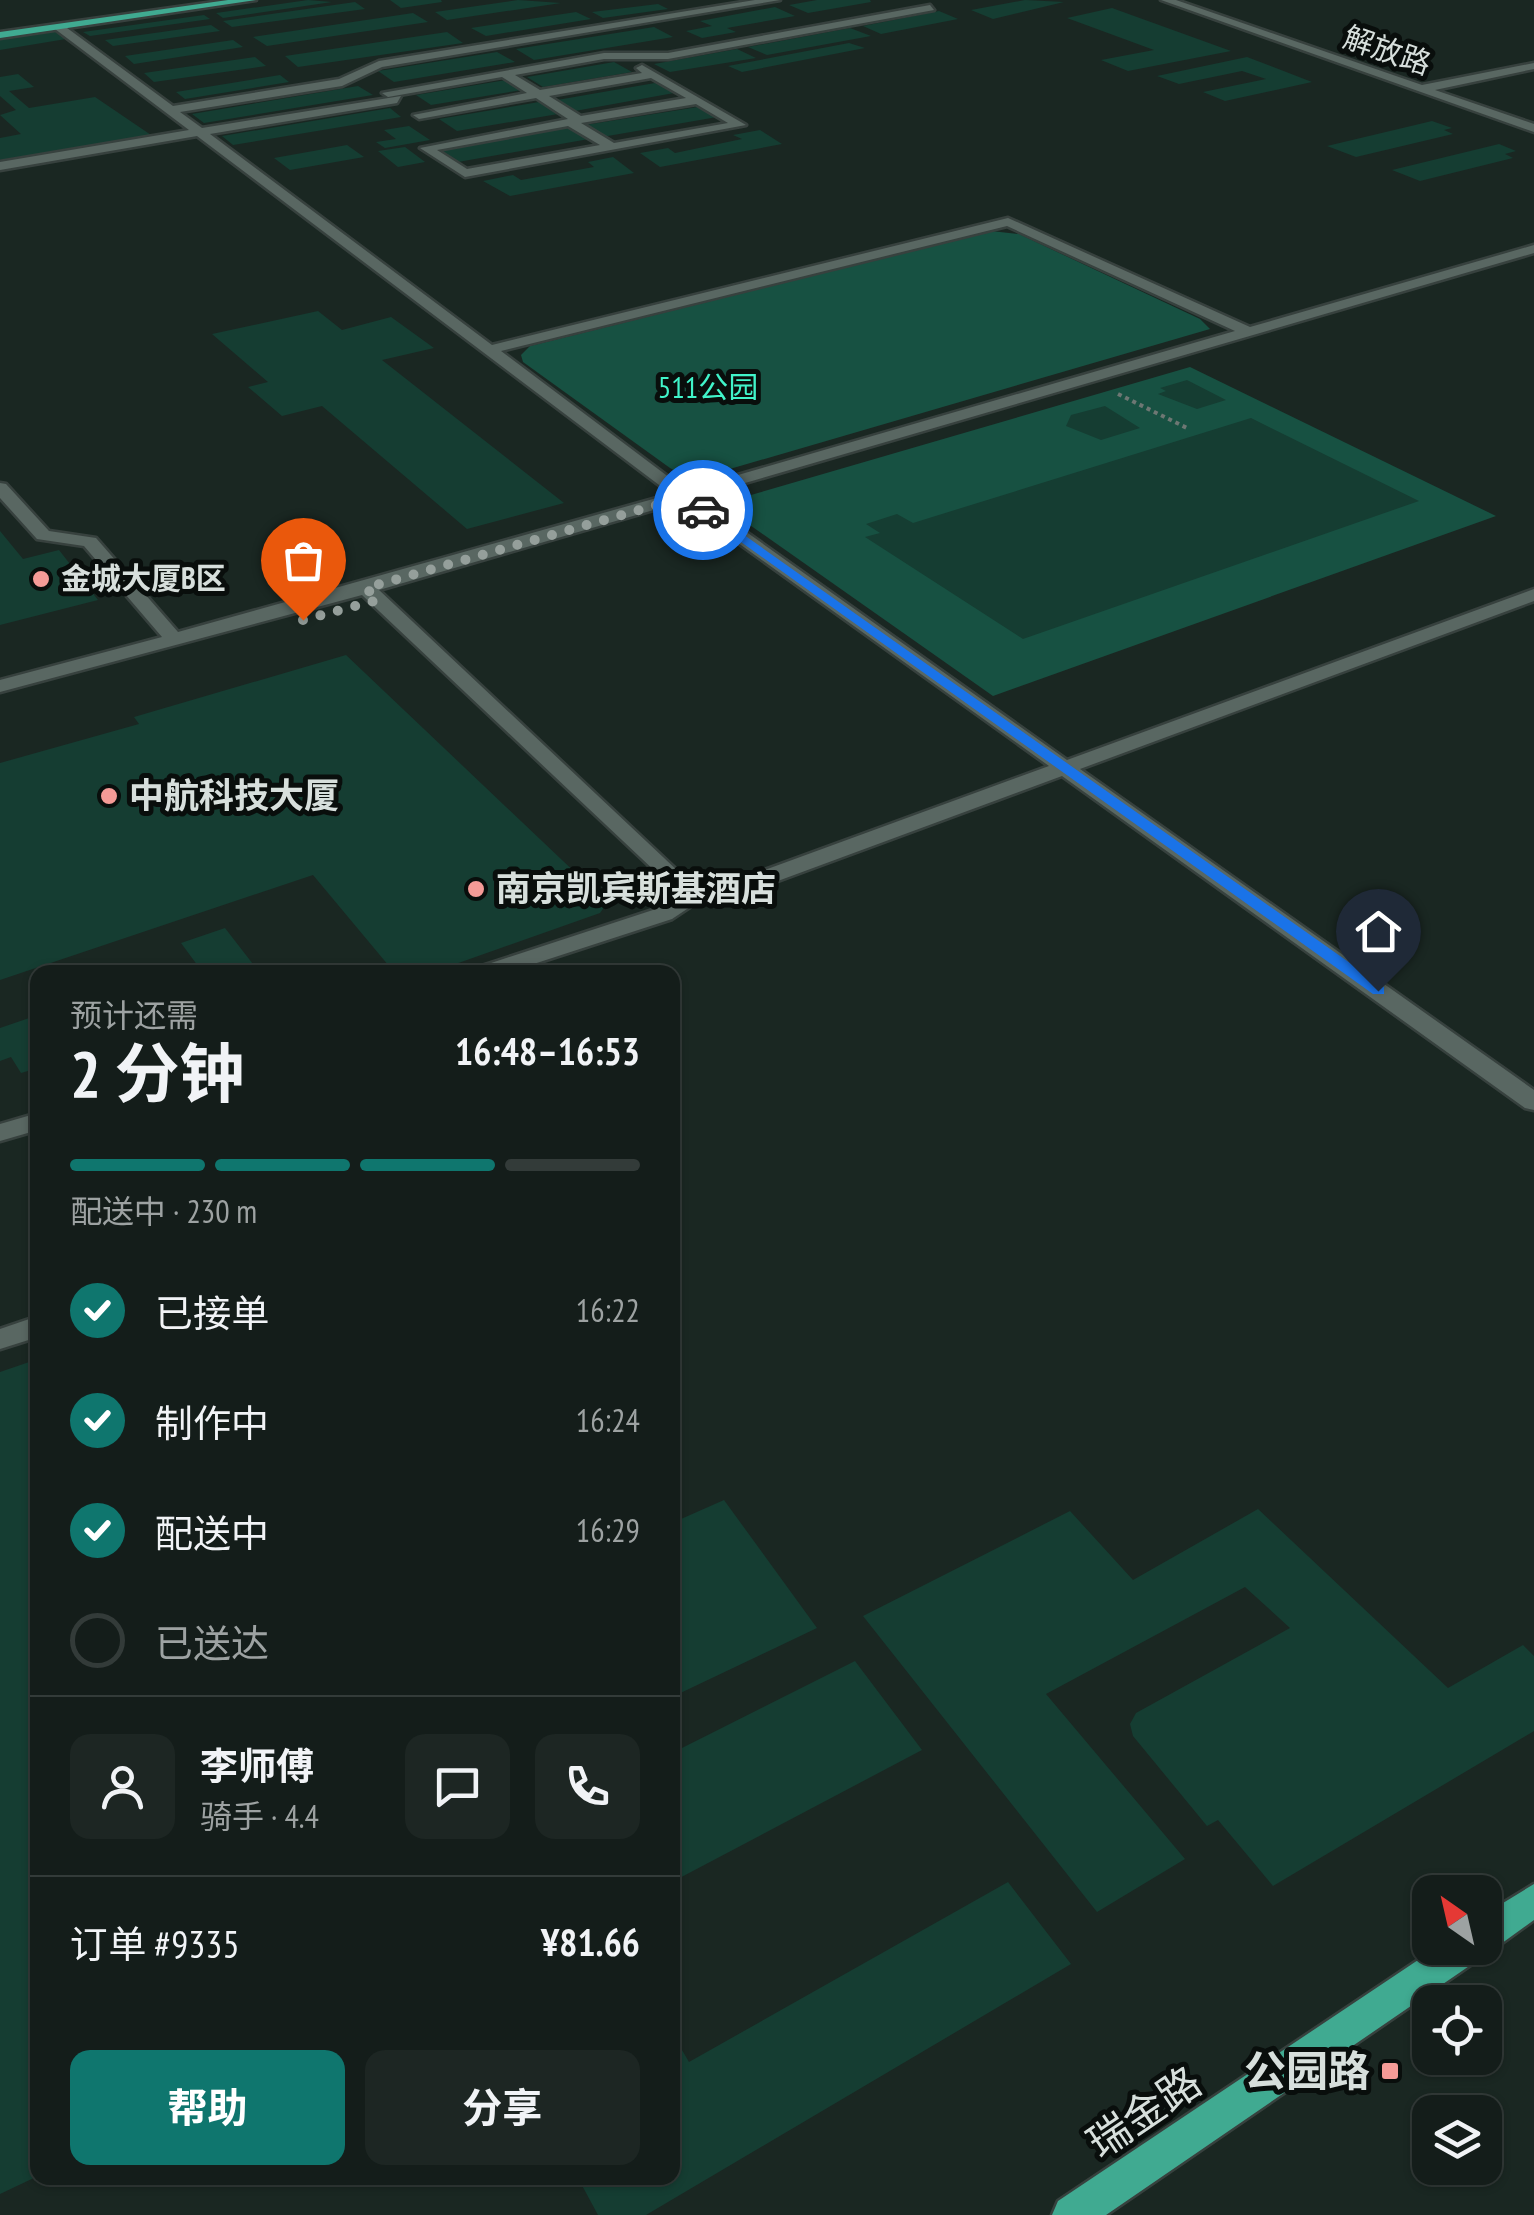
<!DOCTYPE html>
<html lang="zh">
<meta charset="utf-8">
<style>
body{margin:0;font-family:"PT Sans Narrow","Noto Sans SC",sans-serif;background:#1d2623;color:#f1f3f6;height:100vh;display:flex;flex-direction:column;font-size:38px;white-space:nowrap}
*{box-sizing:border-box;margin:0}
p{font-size:32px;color:#9da2a2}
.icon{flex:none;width:55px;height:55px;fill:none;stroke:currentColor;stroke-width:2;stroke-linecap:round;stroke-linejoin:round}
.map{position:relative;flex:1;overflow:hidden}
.sheet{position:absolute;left:30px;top:965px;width:650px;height:1220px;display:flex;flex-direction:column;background:#141d1a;border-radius:20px;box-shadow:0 2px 8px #0004,0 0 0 2px #333b39}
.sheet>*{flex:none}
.needle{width:65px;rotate:326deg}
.controls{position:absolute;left:1412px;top:1875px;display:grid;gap:20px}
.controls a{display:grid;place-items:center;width:90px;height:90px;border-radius:20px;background:#141d1a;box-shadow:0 2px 8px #0004,0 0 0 2px #333b39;font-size:50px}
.pin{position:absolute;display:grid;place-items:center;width:85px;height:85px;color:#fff;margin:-102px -42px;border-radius:50% 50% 50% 0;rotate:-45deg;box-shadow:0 0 10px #0007}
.pin .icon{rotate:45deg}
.courier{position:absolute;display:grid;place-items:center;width:100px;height:100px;margin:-50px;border:8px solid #1a73e8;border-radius:50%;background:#fff;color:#222;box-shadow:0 2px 12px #0007}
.overview em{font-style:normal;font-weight:700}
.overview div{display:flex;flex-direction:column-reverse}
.overview{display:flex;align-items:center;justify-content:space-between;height:170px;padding:0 40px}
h1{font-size:65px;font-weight:700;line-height:75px}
.bar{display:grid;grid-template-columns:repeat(4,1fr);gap:15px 10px;align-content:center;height:120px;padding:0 40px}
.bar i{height:12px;border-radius:8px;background:#333b39}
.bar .current{background:#0f766e}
.bar p{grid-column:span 4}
.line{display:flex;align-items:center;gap:25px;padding:0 40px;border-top:2px solid #333b39}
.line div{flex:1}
.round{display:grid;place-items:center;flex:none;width:105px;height:105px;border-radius:20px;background:#1d2623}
ol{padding:0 40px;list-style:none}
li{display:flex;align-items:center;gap:30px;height:110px}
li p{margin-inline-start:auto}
li .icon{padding:10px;border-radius:50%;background:#0f766e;color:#fff;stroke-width:4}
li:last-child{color:#9da2a2}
li i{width:55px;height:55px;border:5px solid #333b39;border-radius:50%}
.action{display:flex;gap:20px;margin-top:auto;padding:20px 40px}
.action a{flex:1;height:115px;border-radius:20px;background:#0f766e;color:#fff;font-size:40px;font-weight:700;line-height:115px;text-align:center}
.action a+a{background:#1d2623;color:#f1f3f6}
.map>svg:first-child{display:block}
.green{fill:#175142}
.building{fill:#153d32}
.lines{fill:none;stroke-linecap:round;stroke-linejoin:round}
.minor-casing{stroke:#37413e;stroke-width:5}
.major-casing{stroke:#37413e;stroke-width:5}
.path{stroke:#6d7773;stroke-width:4;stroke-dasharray:4 4;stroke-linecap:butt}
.minor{fill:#596762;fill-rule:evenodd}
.major{fill:#40aa91;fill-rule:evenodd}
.route{fill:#1a73e8}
.done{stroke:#959f9b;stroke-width:10;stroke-dasharray:0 18}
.poi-dot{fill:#f59b97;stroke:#090e0c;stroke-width:4}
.labels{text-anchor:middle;stroke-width:10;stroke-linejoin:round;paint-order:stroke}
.far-street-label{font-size:30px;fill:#d7dfdc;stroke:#090e0c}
.far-park-label{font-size:30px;fill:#41f4ca;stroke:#090e0c}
.far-poi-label{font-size:30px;font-weight:bold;fill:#d7dfdc;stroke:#090e0c;text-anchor:start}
.poi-label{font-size:35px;font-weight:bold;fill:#d7dfdc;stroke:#090e0c;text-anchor:start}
.near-poi-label{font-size:42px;font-weight:bold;fill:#d7dfdc;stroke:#090e0c;text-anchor:end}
.near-street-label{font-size:42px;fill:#d7dfdc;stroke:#090e0c}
</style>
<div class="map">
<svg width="1534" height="2215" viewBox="0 0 1534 2215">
<rect width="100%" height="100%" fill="#1a2722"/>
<!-- green -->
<g class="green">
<path d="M991 231 1019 234 1200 319 1210 329 699 478H687L670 468 523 362 521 355 530 346Z"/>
<path d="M1190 367 1496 516 993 696 737 516 732 507 735 501 751 495Z"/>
</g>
<!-- building -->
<g class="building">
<path d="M308 0 332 2 223 18 216 13Z"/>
<path d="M390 0H441L442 2 401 8Z"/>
<path d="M518 0 561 3 447 20 435 12Z"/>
<path d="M817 0H870L871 2 808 13 789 5Z"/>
<path d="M1025 0 1064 2 993 19 971 10Z"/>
<path d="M355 2 365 9 232 27 223 21Z"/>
<path d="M658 4 668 9 603 18 592 12Z"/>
<path d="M775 7 795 16 727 28 736 32 702 38 686 31 712 26 700 21Z"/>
<path d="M1112 8 1231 51 1128 71 1101 60 1154 50 1067 18Z"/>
<path d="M939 11 958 19 881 34 863 26Z"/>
<path d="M576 12 591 19 486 36 471 28Z"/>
<path d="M413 13 428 22 267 46 253 37Z"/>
<path d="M204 15 210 19 90 36 83 32Z"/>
<path d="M211 25 220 31 113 46 105 40Z"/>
<path d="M47 26 66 39 0 50V33Z"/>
<path d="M654 27 673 37 534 60 516 49Z"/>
<path d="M850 28 871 36 767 55 748 47Z"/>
<path d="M447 32 463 43 298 67 285 56Z"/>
<path d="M233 40 243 47 134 64 125 56Z"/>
<path d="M849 43 865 48 742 72 728 66Z"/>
<path d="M737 49 756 58 670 72 654 64Z"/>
<path d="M497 52 515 62 394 82 378 71Z"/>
<path d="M255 57 266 66 154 82 144 73Z"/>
<path d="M1247 57 1312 82 1225 101 1203 92 1266 79 1242 71 1179 84 1157 76Z"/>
<path d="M614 62 632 72 543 87 527 77Z"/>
<path d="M18 74 34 87 9 91 29 108 95 97 151 135 0 160V138L21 134 0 115 16 110 0 96V77Z"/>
<path d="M280 75 289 82 185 99 176 92Z"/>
<path d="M506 80 522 90 431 105 416 95Z"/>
<path d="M655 83 674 93 575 111 557 100Z"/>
<path d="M358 86 373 95 204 123 192 114Z"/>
<path d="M539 102 558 114 457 131 439 119Z"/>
<path d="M704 106 723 116 602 137 585 125Z"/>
<path d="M390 108 401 117 233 145 222 136Z"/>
<path d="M1432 121 1452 128 1444 130 1453 134 1356 157 1327 146Z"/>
<path d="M409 126 430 140 385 148 376 142 396 139 384 130Z"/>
<path d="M570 127 589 139 458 162 440 150Z"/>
<path d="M760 130 782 144 660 167 640 153 668 148 675 153 742 139 733 135Z"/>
<path d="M1499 144 1516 151 1505 154 1513 158 1420 181 1392 170Z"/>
<path d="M347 145 364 157 290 170 274 158Z"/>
<path d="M405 147 425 162 398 167 378 151Z"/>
<path d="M613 157 634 173 510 196 483 181 513 175 521 180 594 167 588 162Z"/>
<path d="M318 311 342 330 391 317 434 348 382 360 564 503 467 529 322 406 282 416 248 387 268 382 212 334Z"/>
<path d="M1187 380 1226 400 1197 409 1158 394 1166 391 1160 388Z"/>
<path d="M1105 406 1140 428 1101 440 1066 426 1071 415Z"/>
<path d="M1251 418 1419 501 1023 639 865 537 880 533 866 524 897 514 913 523Z"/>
<path d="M0 531 23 559 59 550 98 600 0 625Z"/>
<path d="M346 655 602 898 605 906 600 913 433 972H394L313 875 0 980V763L139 724 134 717Z"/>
<path d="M225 928 259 972H179L198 966 181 943Z"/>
<path d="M38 1015V1068L21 1073 11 1057 0 1061V1028Z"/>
<path d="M38 1359V2176L0 2194V1372Z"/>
<path d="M724 1500 817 1628 672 1697V1523Z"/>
<path d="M1258 1509 1448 1688 1523 1645 1534 1656V1731L1273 1886 1218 1820 1207 1826 1133 1736 1130 1724 1136 1713 1290 1628 1245 1587 1046 1694 1185 1859 1097 1912 863 1616 1070 1511 1133 1580Z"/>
<path d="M855 1661 922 1750 672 1882V1753Z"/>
<path d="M1008 1882 1071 1964 646 2215H598L578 2178H672V2033L689 2062Z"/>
</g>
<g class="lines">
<!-- minor casing -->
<g class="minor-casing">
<g id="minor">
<path d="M755 0H780L382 67 342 86 180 112 202 128 401 96 397 103 210 134 492 345 1008 218 1250 327 1534 245V253L697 497 1067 760 1534 589V601L1080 769 1534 1090V1110L1525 1108 1062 776 767 885H751L748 880 751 875 1049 766 681 502 379 590 697 889 690 907 672 919 509 972H475L479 967 656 909 672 899 675 890 362 595 0 692V680L162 637 84 546 37 539 0 498V483L6 484 49 531 96 538 178 632 671 494 197 136 0 170V162L189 130 55 29V25H63L173 106 339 79 379 61ZM1007 226 1235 331 686 490 501 351Z"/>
<path d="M1161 0H1176L1422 85 1534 63V69L1435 90 1534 124V132Z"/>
<path d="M930 5 934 10 668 59H604L515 75 540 90 642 73 636 68 642 65 746 125 465 177 420 148 568 119 536 98 419 119 413 115 527 93 502 77 388 97 382 93 604 53H668ZM651 78 686 98 581 116 549 96ZM696 104 728 123 614 143 581 123ZM568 126 600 145 467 169 437 150Z"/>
<path d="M38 1113V1130L0 1141V1124Z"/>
<path d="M38 1316V1337L0 1349V1329Z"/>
</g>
</g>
<!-- major casing -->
<g class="major-casing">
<g id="major">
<path d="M228 0H256L0 38V32Z"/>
<path d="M1534 1884V1920L1498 1946 1482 1949 1478 1960 1106 2215H1052L1058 2201 1436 1948H1485V1914Z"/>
</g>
</g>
<!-- path -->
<path class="path" d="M1118 394 1189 429"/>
<!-- minor -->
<use href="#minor" class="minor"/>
<!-- major -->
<use href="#major" class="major"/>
</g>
<!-- route -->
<path class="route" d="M703 506 1384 987V994H1373L699 512Z"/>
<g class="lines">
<!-- done -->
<path class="done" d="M303 620 378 600 366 588 685 497 703 510"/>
</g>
<!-- markers -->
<g class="poi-dot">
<circle cx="41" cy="579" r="10"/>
<circle cx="109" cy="796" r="10"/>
<circle cx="476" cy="889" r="10"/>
<rect x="1380" y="2061" width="20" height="20" rx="5"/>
</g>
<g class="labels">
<!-- far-street labels -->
<g class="far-street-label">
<text transform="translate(1387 51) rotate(19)" y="10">解放路</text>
</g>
<!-- far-park labels -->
<g class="far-park-label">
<text x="708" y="398">511公园</text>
</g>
<!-- far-poi labels -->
<g class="far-poi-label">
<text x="61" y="589">金城大厦B区</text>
</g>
<!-- poi labels -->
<g class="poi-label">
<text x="129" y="808">中航科技大厦</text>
<text x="496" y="901">南京凯宾斯基酒店</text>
</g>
<!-- near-poi labels -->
<g class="near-poi-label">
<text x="1370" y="2086">公园路</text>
</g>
<!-- near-street labels -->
<g class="near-street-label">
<text transform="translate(1144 2112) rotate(-34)" y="15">瑞金路</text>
</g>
</g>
</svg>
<div class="controls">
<a><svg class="needle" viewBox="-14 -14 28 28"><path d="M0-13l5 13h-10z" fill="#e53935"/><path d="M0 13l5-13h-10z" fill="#9da2a2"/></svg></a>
<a><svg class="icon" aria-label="locate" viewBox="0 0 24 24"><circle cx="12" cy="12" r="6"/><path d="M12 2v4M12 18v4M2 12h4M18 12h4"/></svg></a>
<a><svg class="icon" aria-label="layers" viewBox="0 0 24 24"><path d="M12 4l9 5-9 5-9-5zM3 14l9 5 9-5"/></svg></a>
</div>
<div class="pin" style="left:303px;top:620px;background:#ea580c"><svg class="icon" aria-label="bag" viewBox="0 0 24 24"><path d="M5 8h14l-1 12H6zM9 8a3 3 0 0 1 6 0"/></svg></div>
<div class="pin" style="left:1378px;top:991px;background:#1f2937"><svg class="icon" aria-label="home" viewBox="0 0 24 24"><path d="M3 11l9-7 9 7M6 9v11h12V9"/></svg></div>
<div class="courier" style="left:703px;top:510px"><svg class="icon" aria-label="car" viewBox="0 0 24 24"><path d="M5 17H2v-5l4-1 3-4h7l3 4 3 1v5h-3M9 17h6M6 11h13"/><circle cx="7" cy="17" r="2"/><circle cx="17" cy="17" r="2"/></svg></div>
<section class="sheet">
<div class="overview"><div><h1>2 分钟</h1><p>预计还需</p></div><em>16:48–16:53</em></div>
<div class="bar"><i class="current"></i><i class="current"></i><i class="current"></i><i></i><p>配送中 · 230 m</p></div>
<ol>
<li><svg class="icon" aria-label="check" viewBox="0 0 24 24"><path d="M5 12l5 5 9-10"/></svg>已接单<p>16:22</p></li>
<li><svg class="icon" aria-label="check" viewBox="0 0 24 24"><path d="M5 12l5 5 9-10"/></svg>制作中<p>16:24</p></li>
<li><svg class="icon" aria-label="check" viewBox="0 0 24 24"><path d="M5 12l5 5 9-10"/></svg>配送中<p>16:29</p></li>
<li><i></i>已送达</li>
</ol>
<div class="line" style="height:180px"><a class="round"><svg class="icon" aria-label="person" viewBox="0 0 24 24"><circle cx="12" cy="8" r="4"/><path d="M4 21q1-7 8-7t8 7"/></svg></a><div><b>李师傅</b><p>骑手 · 4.4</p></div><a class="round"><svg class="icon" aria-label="chat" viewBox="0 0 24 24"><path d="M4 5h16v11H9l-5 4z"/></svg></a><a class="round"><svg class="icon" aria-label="phone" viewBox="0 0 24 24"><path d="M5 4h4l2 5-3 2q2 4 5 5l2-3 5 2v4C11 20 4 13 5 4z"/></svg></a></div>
<div class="line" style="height:130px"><div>订单 #9335</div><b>¥81.66</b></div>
<div class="action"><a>帮助</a><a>分享</a></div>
</section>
</div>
